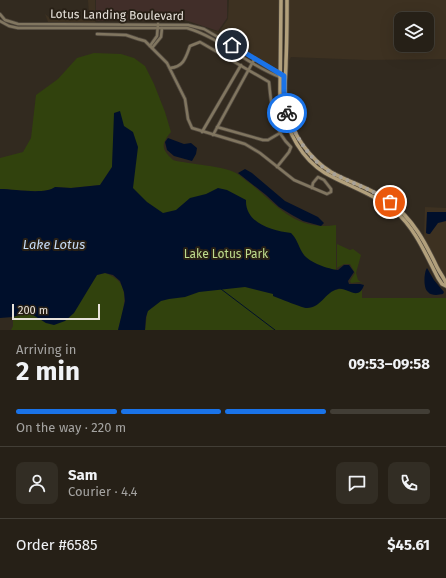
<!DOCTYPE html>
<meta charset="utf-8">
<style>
body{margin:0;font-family:"Fira Sans",sans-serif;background:#322d24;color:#f1f3f6;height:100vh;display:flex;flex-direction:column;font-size:15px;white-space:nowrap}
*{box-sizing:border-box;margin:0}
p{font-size:13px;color:#a4a3a1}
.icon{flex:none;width:22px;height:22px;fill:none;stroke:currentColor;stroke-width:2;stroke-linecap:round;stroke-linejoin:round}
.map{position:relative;height:330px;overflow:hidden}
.details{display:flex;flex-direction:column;background:#262017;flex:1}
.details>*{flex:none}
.tools{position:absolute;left:394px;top:12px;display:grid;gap:8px}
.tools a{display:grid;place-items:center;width:40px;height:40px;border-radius:8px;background:#262017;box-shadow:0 4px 16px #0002,0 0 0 1px #423e36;font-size:20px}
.scale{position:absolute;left:12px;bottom:10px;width:88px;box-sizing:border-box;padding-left:4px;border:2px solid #e7e2db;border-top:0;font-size:11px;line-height:14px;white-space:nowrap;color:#e7e2db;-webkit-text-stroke:3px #282016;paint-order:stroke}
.pin{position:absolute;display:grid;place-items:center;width:34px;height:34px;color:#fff;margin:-17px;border:2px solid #fff;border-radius:50%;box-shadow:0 1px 4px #0007}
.courier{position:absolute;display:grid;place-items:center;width:40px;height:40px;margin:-20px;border:3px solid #1a73e8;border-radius:50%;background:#fff;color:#222;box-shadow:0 1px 5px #0007}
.summary em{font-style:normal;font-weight:700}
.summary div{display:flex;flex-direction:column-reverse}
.summary{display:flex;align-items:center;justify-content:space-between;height:68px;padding:0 16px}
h1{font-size:26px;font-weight:700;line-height:30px}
.bar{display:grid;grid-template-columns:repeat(4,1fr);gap:6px 4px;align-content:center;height:48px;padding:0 16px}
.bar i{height:5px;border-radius:3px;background:#423e36}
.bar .selected{background:#1a73e8}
.bar p{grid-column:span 4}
.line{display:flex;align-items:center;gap:10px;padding:0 16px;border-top:1px solid #423e36}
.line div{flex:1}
.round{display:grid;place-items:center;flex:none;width:42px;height:42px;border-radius:8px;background:#322d24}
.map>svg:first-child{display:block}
.built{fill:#3d3121;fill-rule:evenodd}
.education{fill:#412e29}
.green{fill:#31420d}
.water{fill:#000f2b}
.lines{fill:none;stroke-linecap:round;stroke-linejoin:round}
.stream{stroke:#000f2b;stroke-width:1}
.street-casing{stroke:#4f473d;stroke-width:4}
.secondary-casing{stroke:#4f473d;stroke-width:5}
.street{stroke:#817660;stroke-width:2.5}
.secondary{stroke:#b2a07c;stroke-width:3.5}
.done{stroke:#a8a299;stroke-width:4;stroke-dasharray:0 7.2}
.route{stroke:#1a73e8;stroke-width:5}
.labels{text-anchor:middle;stroke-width:4;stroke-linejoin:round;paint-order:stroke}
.street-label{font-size:12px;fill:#e7e2db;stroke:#282016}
.park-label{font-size:12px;fill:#bedc8d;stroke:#282016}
.water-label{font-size:13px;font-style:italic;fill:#c7dcf7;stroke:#282016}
</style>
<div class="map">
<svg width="446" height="330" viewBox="0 0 446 330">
<rect width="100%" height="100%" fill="#322a1f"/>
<!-- built -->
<g class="built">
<path d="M88 0H95V21L96 23 48 22 45 14 52 20 87 19 89 15Z"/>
<path d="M229 0H280L278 70 205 28 219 32 228 19Z"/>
<path d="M289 0H446V59L367 60 291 57 289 61 287 78H286L288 51ZM401 19H427V45H401Z"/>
<path d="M48 25 156 26V27L49 26Z"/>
<path d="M425 207 446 208V280L424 237Z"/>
</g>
<!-- education -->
<path class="education" d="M96 0H227V18L218 31 185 20 96 21Z"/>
<!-- green -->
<g class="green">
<path d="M94 53 121 54 134 58 145 66 154 84 165 112 171 132C161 144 161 149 173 160 192 165 220 165 236 173 241 176 246 181 251 184 279 207 296 231 336 225V290C343 287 351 292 358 293L362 290V298H446V330H145L147 314 113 213 114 131 112 167 100 185 71 188 56 187C44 195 14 189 0 189V158L23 152 31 138 36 95 58 79 77 58Z"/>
<path d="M337 244 350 250 353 249 361 255 356 273 358 280 364 284 360 282 351 283 350 281 355 273 350 264H344L337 268Z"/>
<path d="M105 273C133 282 124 308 118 330H11L13 326V317C29 312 32 313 46 323L90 286 97 275Z"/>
</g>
<!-- water -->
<g class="water">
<path d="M120 111 124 126 133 132 138 147 133 188 147 202 163 213 176 210 190 198 206 194 218 188 227 190 246 200C245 223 272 231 291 233 297 239 298 245 302 252 307 262 328 269 338 270L344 265H349L354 272 348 281 349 284H360L364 285C358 302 348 287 338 289 325 292 321 308 307 308 302 308 284 300 278 298L273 296V294L245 287 199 292 185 297 169 299 161 301 148 311 146 317 145 330H118L125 301 124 292 120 281 113 275 105 273 97 275 74 313 65 321 54 325 46 323 30 313H24L13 317 0 318V189C14 189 45 195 55 187L71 188 100 185 112 167 114 113Z"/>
<path d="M168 138 184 144 191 143 197 148 196 154 192 161 174 156 167 150 165 142Z"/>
<path d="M245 169 252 173 285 201 318 217 324 223 321 226 303 221 292 215 279 207 266 195 238 173Z"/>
<path d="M427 212H446V221L438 223 430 234H428L426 233Z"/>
<path d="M427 268 434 280 444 292 443 294C439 295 431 296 428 292 423 288 424 272 427 268Z"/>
</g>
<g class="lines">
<!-- stream -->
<path class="stream" d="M221 289 275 330"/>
<!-- street casing -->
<g class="street-casing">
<g id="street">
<path d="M0 14 5 20 18 24 188 25 204 29 285 76"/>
<path d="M0 21 9 26 18 28H187C221 38 247 65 280 77"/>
<path d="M97 34 126 35 138 39 145 41 167 63 185 99 188 119 192 128 245 144 260 153 294 180 327 194 331 192V189L324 180 318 177 313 183 312 188"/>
<path d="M150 46 157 36 158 24"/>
<path d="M152 48 161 37 162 28"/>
<path d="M170 68C184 67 186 57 190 46L200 42 269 82C271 104 273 131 291 147L289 152 277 167"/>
<path d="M217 127 263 140H268L280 133"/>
<path d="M202 132 241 65"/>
<path d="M213 135 255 58"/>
</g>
</g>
<!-- secondary casing -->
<g class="secondary-casing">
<g id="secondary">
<path d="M281 0 280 99C286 127 299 157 325 173 348 186 374 194 395 211 415 228 426 255 438 278L442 284 446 286"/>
<path d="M287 0C287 20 287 40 286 61 286 78 283 94 287 112 293 135 310 159 331 172 350 183 372 188 390 202 413 219 425 242 437 267 440 273 444 278 446 283"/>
</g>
</g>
<!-- street -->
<use href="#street" class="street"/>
<!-- secondary -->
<use href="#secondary" class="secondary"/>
</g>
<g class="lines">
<!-- done -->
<path class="done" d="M287 113C295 136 310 161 332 173 351 183 372 189 390 202"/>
<!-- route -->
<path class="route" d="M232 45 284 76V91L287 113"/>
</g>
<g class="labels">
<!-- street labels -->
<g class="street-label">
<text transform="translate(117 15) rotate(1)" y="4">Lotus Landing Boulevard</text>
</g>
<!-- park labels -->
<g class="park-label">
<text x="226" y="258">Lake Lotus Park</text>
</g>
<!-- water labels -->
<g class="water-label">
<text x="54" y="249">Lake Lotus</text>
</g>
</g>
</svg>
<div class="tools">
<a><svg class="icon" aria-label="layers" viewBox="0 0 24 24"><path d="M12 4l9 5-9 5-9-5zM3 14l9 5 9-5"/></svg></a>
</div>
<div class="scale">200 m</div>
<div class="pin" style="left:390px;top:202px;background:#ea580c"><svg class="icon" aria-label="bag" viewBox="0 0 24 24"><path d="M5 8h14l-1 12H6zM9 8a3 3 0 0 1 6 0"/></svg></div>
<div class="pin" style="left:232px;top:45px;background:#1f2937"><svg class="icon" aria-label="home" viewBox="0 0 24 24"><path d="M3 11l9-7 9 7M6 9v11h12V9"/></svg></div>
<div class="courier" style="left:287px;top:113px"><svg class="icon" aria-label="bike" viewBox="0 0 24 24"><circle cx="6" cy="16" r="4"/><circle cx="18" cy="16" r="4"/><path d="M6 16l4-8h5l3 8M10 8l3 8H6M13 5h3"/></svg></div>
</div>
<section class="details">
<div class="summary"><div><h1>2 min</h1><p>Arriving in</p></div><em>09:53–09:58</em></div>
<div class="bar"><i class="selected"></i><i class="selected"></i><i class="selected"></i><i></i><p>On the way · 220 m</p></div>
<div class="line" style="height:72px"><a class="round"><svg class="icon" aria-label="person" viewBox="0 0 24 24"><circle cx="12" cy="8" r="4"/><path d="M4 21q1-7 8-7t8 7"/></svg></a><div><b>Sam</b><p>Courier · 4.4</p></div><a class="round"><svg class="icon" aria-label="chat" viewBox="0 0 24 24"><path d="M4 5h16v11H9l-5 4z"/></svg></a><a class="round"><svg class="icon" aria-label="phone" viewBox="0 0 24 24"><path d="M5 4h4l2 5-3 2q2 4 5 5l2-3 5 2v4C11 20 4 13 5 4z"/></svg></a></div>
<div class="line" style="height:52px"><div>Order #6585</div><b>$45.61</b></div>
</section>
